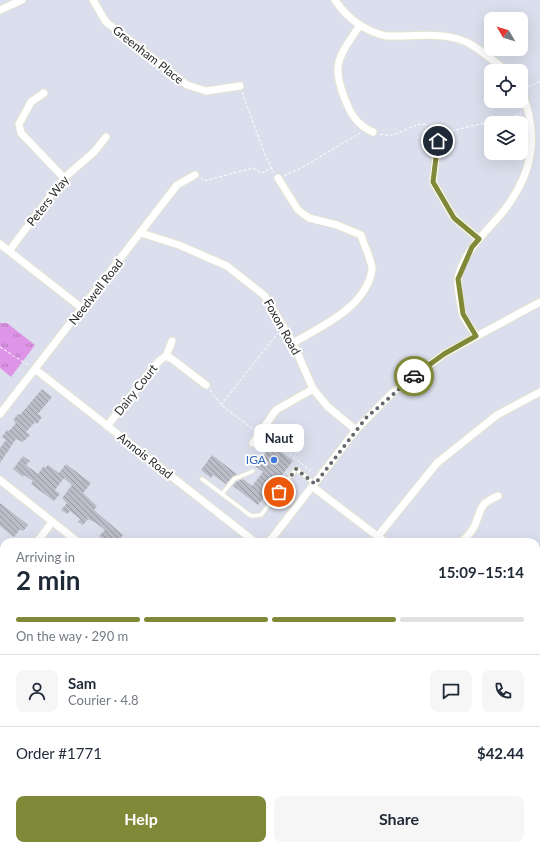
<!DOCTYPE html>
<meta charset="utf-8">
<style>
body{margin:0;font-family:Lato,sans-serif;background:#f6f6f7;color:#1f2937;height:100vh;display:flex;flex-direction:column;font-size:15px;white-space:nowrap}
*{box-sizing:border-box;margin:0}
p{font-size:13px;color:#747a83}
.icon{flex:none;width:22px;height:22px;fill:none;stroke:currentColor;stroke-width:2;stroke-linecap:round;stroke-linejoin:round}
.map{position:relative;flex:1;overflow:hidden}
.side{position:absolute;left:0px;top:538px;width:540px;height:312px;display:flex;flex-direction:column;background:#fff;border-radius:12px 12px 0 0;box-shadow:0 4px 16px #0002}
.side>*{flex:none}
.needle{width:26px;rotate:308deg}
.buttons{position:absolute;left:484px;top:12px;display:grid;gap:8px}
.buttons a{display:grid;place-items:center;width:44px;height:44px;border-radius:8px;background:#fff;box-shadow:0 4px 16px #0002;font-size:20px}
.pin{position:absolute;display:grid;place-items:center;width:34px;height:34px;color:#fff;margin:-17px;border:2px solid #fff;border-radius:50%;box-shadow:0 1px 4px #0007}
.courier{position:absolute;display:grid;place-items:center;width:40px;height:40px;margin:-20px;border:3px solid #7f8937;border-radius:50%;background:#fff;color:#222;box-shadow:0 1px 5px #0007}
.bubble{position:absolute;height:28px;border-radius:8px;background:#fff;box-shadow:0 4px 16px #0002;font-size:13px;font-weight:700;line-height:28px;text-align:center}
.summary em{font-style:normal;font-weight:700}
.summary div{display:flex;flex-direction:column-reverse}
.summary{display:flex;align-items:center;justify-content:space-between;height:68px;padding:0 16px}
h1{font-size:26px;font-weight:700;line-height:30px}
.bar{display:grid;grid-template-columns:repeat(4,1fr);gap:6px 4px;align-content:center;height:48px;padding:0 16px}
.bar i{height:5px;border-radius:3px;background:#e0e1e3}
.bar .on{background:#7f8937}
.bar p{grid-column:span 4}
.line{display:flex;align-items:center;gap:10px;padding:0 16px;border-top:1px solid #e0e1e3}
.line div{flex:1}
.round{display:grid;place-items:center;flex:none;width:42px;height:42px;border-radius:8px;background:#f6f6f7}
.cta{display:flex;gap:8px;margin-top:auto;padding:8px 16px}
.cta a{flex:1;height:46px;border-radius:8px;background:#7f8937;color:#fff;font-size:16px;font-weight:700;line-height:46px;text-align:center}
.cta a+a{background:#f6f6f7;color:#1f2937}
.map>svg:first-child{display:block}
.education{fill:#c9cdf0}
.grass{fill:url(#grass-tufts)}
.building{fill:url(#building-back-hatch)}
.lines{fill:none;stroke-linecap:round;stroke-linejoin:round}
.lane-casing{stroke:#e3e4d0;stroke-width:5.5}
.street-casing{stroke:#e3e4d0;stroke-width:9}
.secondary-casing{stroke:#e3e4d0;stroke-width:12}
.path{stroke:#fff;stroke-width:1;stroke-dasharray:3 2;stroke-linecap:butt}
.lane{stroke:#fff;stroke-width:3.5}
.street{stroke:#fff;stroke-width:7}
.secondary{stroke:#fff;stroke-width:10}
.done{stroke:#68696e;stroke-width:4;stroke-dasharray:0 7.2}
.route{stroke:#7f8937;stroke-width:5}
.shop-dot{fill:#3f7fe0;stroke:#fff;stroke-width:1.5}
.labels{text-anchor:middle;stroke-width:4;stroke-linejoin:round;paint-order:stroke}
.street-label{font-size:12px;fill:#2a2a2a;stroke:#fff}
.shop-label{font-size:12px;fill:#366cbe;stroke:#fff;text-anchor:end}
</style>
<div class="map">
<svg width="540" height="850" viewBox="0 0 540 850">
<defs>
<pattern id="grass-tufts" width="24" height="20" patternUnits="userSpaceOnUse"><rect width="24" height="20" fill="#de94e7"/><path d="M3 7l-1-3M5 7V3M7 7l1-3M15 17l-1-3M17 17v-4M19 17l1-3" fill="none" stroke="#b479bb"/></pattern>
<pattern id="building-back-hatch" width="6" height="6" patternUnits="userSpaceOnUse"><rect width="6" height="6" fill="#babcc7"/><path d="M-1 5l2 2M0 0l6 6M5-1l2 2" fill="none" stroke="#9799a2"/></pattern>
</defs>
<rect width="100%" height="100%" fill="#dbdfed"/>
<!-- education -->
<path class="education" d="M317 846H398L395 850H320Z"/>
<!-- grass -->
<g class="grass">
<path d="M0 323H7L35 345 11 377 0 368Z"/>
<path d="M4 790V846H291L293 850H0V791Z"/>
</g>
<!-- building -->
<g class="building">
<path d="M42 389 52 397 38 414 42 417 37 424 35 422 26 432 30 435 23 442 16 439 0 463V448L6 440 2 437 7 430 9 431 16 423 13 420 18 414 20 415Z"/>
<path d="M272 445 293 461 258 505 233 486 236 482 243 479 252 486 263 472 255 466Z"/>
<path d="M212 455 237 474 232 477 226 484 213 475 211 478 201 470Z"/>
<path d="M23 456 30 461 26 465 38 474 44 466 45 468 48 465 59 473 66 464 91 483 83 493 97 506 94 510 123 535 121 538 126 542H107L99 536 105 530 96 523 88 519 83 525 78 522 80 519 70 511 67 514 61 510 67 503 62 498 72 485 64 478 55 490 60 494 54 501 31 484 33 481 24 475 23 477 13 469Z"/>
<path d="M0 503 28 525 23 531 20 529 14 537 0 526Z"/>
</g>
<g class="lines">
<!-- lane casing -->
<g class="lane-casing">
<g id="lane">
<path d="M202 479 251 516 261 515 296 469 314 483"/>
<path d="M222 494 234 479 253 471"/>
</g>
</g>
<!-- street casing -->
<g class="street-casing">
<g id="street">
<path d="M93 0 106 22 187 85 206 91 240 86"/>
<path d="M335 0C347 18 365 31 386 36 413 37 447 30 472 45 484 53 495 62 507 71"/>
<path d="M0 10 22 0"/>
<path d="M360 25C338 58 330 65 347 104 352 117 359 126 373 132"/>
<path d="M44 93 31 102 19 124 21 133 64 178"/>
<path d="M435 129 438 141 433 182 454 218 479 239"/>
<path d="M278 178 298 210 309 218 337 225 361 235C363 243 373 263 372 270 366 307 322 326 293 343"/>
<path d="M141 233 179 245 227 266 265 296 293 343 313 389 328 407 356 430"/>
<path d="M0 244 83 309"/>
<path d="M9 251 64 178 94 152 106 137"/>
<path d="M476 336C472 329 466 322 463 315 461 309 457 284 458 278 464 251 485 233 502 213 533 174 540 136 521 90"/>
<path d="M166 356 172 341"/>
<path d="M35 369 255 542"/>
<path d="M0 414 177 185 195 175"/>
<path d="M107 426 159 361 166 356 172 359 206 385"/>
<path d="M253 443 276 410 313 389"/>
<path d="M0 480 78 542"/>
<path d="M313 487 385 542"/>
<path d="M378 536 437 463 497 415 540 392"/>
<path d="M37 542 52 522"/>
<path d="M269 542 356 430 391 394 444 354 540 302"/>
<path d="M462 542C466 537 472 532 474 527 483 508 477 505 498 496"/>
<path d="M0 589 4 584"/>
<path d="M536 606 540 580"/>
<path d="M0 707 4 706"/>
<path d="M536 763 540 766"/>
<path d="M466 846 471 850"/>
<path d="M451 850 454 846"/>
</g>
</g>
<!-- secondary casing -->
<g class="secondary-casing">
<g id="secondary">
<path d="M0 791H4"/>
<path d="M301 846 305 850"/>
</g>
</g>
<!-- path -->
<g class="path">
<path d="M528 87 540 81"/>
<path d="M242 92 265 155 274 173"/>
<path d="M442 130 447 132 521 114"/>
<path d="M380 134C398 140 411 121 428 125"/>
<path d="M284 176 303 167 360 133"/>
<path d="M201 178 204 181 253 168 262 173 271 168"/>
<path d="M0 347 28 365"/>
<path d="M210 390 221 405 253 429"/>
<path d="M221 405 278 333"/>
<path d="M265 438H270L313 473"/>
<path d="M0 804H4"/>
<path d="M135 846 142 850"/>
<path d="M257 846 261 850"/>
<path d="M243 850 250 846"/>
</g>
<!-- lane -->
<use href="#lane" class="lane"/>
<!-- street -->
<use href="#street" class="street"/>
<!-- secondary -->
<use href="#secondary" class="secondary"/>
</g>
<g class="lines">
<!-- done -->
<path class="done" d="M279 492 296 469 315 484 366 418 414 376"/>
<!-- route -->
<path class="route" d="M414 376 444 354 476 336 463 314 458 279 472 247 479 239 454 218 433 182 438 141"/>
</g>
<!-- markers -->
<circle class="shop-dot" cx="274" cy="460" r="4"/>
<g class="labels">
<!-- street labels -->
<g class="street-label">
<text transform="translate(148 55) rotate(38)" y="4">Greenham Place</text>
<text transform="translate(48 201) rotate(-52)" y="4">Peters Way</text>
<text transform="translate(96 292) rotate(-52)" y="4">Needwell Road</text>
<text transform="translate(282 327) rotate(61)" y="4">Foxon Road</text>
<text transform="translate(136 390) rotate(-52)" y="4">Dairy Court</text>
<text transform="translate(145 456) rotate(38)" y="4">Annois Road</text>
</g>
<!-- shop labels -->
<g class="shop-label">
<text x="266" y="464">IGA</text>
</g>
</g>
</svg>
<div class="buttons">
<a><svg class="needle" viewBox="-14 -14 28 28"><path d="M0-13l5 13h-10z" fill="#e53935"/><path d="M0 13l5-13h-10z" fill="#747a83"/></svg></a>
<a><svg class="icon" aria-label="locate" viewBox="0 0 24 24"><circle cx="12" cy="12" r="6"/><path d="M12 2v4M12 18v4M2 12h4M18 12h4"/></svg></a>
<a><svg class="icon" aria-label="layers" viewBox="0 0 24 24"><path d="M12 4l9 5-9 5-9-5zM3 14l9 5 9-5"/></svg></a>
</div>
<div class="pin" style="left:279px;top:492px;background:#ea580c"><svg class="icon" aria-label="bag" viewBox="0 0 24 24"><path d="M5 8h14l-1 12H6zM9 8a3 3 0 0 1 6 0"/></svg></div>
<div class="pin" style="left:438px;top:141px;background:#1f2937"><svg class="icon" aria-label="home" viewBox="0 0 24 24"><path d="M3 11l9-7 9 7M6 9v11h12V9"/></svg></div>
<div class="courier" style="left:414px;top:376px"><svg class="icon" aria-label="car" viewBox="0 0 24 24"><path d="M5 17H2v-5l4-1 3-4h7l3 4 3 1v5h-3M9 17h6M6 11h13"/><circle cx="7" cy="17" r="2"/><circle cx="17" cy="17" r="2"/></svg></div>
<div class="bubble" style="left:254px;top:424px;width:50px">Naut</div>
<section class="side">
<div class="summary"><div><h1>2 min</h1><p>Arriving in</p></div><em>15:09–15:14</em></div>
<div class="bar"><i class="on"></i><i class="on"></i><i class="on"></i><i></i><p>On the way · 290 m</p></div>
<div class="line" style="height:72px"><a class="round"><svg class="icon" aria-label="person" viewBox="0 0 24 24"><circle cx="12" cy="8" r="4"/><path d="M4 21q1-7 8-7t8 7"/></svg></a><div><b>Sam</b><p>Courier · 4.8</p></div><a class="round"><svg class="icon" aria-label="chat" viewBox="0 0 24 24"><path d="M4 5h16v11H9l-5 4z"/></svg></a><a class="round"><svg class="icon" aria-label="phone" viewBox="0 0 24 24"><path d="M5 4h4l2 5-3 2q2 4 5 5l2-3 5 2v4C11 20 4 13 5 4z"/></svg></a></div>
<div class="line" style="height:52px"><div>Order #1771</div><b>$42.44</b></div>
<div class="cta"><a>Help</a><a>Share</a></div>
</section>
</div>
